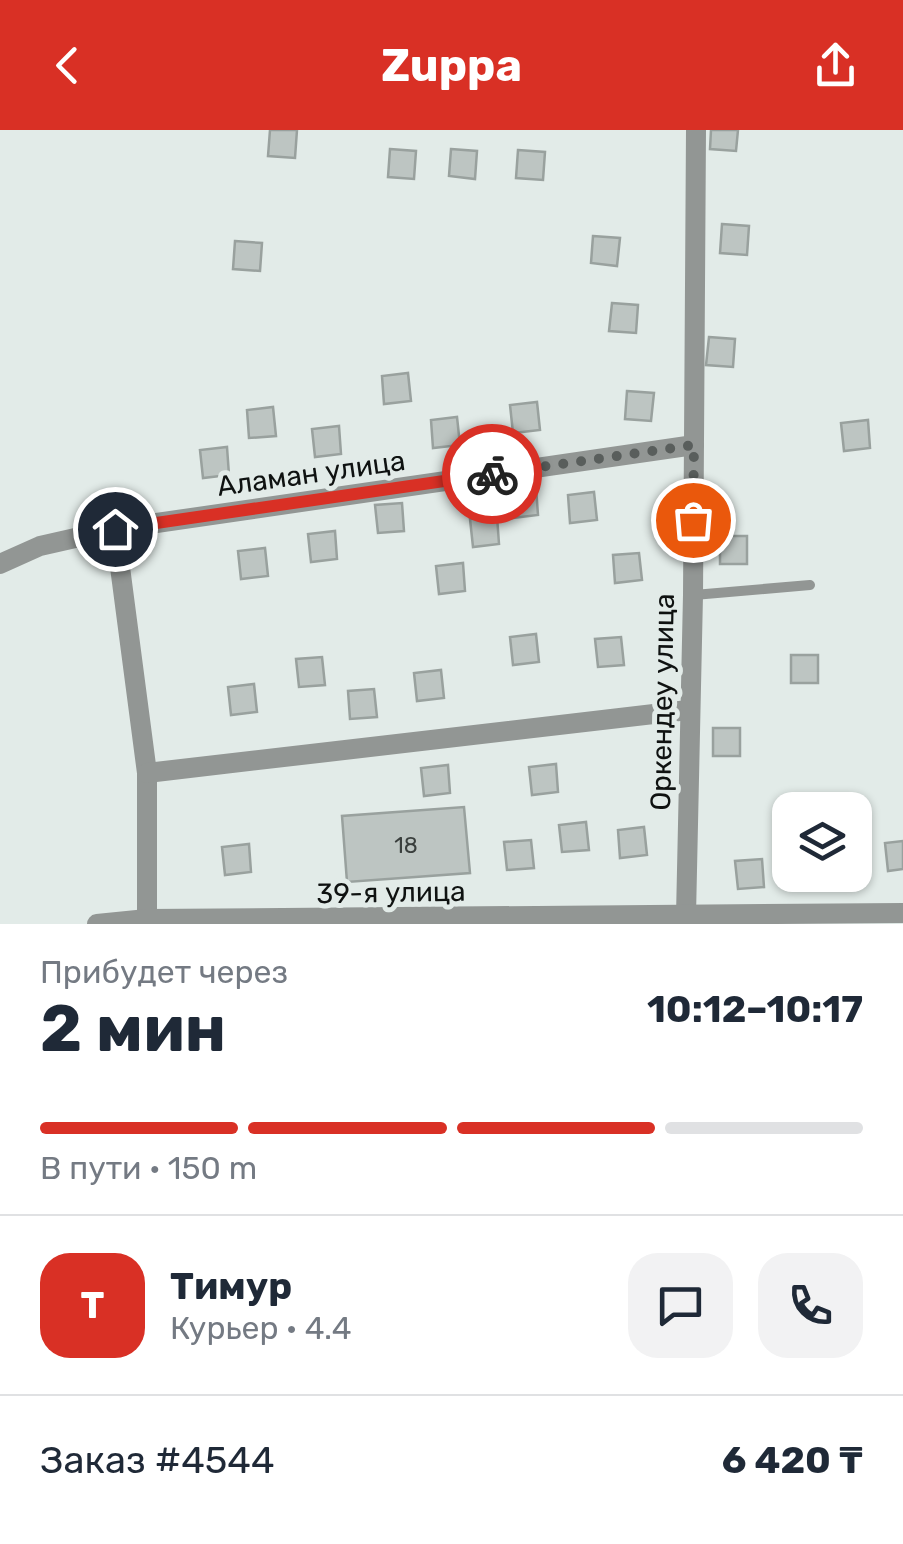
<!DOCTYPE html>
<html lang="ru">
<meta charset="utf-8">
<style>
body{margin:0;font-family:Rubik,sans-serif;background:#f2f2f3;color:#1f2937;height:100vh;display:flex;flex-direction:column;font-size:38px;white-space:nowrap}
*{box-sizing:border-box;margin:0}
p{font-size:32px;color:#747a83}
.icon{flex:none;width:55px;height:55px;fill:none;stroke:currentColor;stroke-width:2;stroke-linecap:round;stroke-linejoin:round}
.map{position:relative;height:794px;overflow:hidden}
.panel{display:flex;flex-direction:column;background:#fff;flex:1}
.panel>*{flex:none}
.buttons{position:absolute;left:772px;top:662px;display:grid;gap:20px}
.buttons a{display:grid;place-items:center;width:100px;height:100px;border-radius:20px;background:#fff;box-shadow:0 2px 8px #0004;font-size:50px}
.pin{position:absolute;display:grid;place-items:center;width:85px;height:85px;color:#fff;margin:-42px;border:5px solid #fff;border-radius:50%;box-shadow:0 2px 10px #0007}
.courier{position:absolute;display:grid;place-items:center;width:100px;height:100px;margin:-50px;border:8px solid #d93025;border-radius:50%;background:#fff;color:#222;box-shadow:0 2px 12px #0007}
.headline em{font-style:normal;font-weight:700}
.headline div{display:flex;flex-direction:column-reverse}
.headline{display:flex;align-items:center;justify-content:space-between;height:170px;padding:0 40px}
h1{font-size:65px;font-weight:700;line-height:75px}
.bar{display:grid;grid-template-columns:repeat(4,1fr);gap:15px 10px;align-content:center;height:120px;padding:0 40px}
.bar i{height:12px;border-radius:8px;background:#e0e1e3}
.bar .selected{background:#d93025}
.bar p{grid-column:span 4}
.line{display:flex;align-items:center;gap:25px;padding:0 40px;border-top:2px solid #e0e1e3}
.line div{flex:1}
.round{display:grid;place-items:center;flex:none;width:105px;height:105px;border-radius:30px;background:#f2f2f3}
header{display:flex;justify-content:space-between;align-items:center;height:130px;padding:0 40px;background:#d93025;color:#fff;font-size:45px;font-weight:700}
.map>svg:first-child{display:block}
.building{fill:#bdc5c2;stroke:#99a19e;stroke-width:2.5}
.lines{fill:none;stroke-linecap:round;stroke-linejoin:round}
.service{stroke:#929694;stroke-width:10}
.minor{stroke:#929694;stroke-width:20}
.done{stroke:#595e5c;stroke-width:10;stroke-dasharray:0 18}
.route{stroke:#d93025;stroke-width:12}
.labels{text-anchor:middle;stroke-width:10;stroke-linejoin:round;paint-order:stroke}
.number-label{font-size:22px;fill:#3a3f3d}
.street-label{font-size:28px;fill:#0f1211;stroke:#e2ebe8}
</style>
<header><svg class="icon" aria-label="back" viewBox="0 0 24 24"><path d="M15 5l-7 7 7 7"/></svg>Zuppa<svg class="icon" aria-label="share" viewBox="0 0 24 24"><path d="M12 15V3M7 8l5-5 5 5M5 13v7h14v-7"/></svg></header>
<div class="map">
<svg width="903" height="794" viewBox="0 0 903 794">
<rect width="100%" height="100%" fill="#e2ebe8"/>
<!-- building -->
<g class="building">
<path d="M270 0H297L295 28 268 26Z"/>
<path d="M711 0H738L736 21 710 19Z"/>
<path d="M390 19 416 21 414 49 388 47Z"/>
<path d="M451 19 477 21 475 49 449 46Z"/>
<path d="M518 20 545 22 543 50 516 48Z"/>
<path d="M722 94 749 96 747 125 720 123Z"/>
<path d="M593 106 620 108 617 136 591 133Z"/>
<path d="M235 111 262 113 260 141 233 139Z"/>
<path d="M612 173 638 175 636 203 609 201Z"/>
<path d="M709 207 735 209 733 237 706 235Z"/>
<path d="M408 243 411 271 384 274 382 246Z"/>
<path d="M627 261 654 263 651 291 625 289Z"/>
<path d="M537 272 540 300 513 303 510 275Z"/>
<path d="M273 277 276 306 249 308 247 280Z"/>
<path d="M457 287 460 315 433 318 431 290Z"/>
<path d="M868 290 870 318 844 321 841 293Z"/>
<path d="M339 296 341 324 315 327 312 299Z"/>
<path d="M227 317 229 345 203 348 200 320Z"/>
<path d="M536 357 538 385 512 388 509 360Z"/>
<path d="M594 362 597 390 570 393 568 365Z"/>
<path d="M402 373 404 401 378 403 375 375Z"/>
<path d="M497 386 499 414 473 417 470 389Z"/>
<path d="M335 401 337 429 311 432 308 404Z"/>
<rect x="720" y="406" width="27" height="28"/>
<path d="M265 418 268 446 241 449 238 421Z"/>
<path d="M639 423 642 450 615 453 613 425Z"/>
<path d="M463 433 465 461 439 464 436 436Z"/>
<path d="M536 504 539 532 513 535 510 507Z"/>
<path d="M621 507 624 535 598 537 595 509Z"/>
<rect x="791" y="525" width="27" height="28"/>
<path d="M322 527 325 555 299 557 296 529Z"/>
<path d="M441 540 444 568 417 571 414 543Z"/>
<path d="M254 554 257 582 231 585 228 557Z"/>
<path d="M374 559 377 587 350 589 348 561Z"/>
<rect x="713" y="598" width="27" height="28"/>
<path d="M556 634 558 662 532 665 529 637Z"/>
<path d="M448 635 450 663 424 666 421 638Z"/>
<path d="M464 677 470 743 347 752 342 686Z"/>
<path d="M586 692 589 720 562 722 559 695Z"/>
<path d="M644 697 647 725 620 728 618 700Z"/>
<path d="M531 710 534 738 507 740 504 712Z"/>
<path d="M903 711V739L888 741 885 713Z"/>
<path d="M249 714 251 742 225 745 222 717Z"/>
<path d="M762 729 764 757 738 759 735 731Z"/>
</g>
<g class="lines">
<!-- service -->
<path class="service" d="M694 465 810 455"/>
<!-- minor -->
<g class="minor">
<path d="M115 399 147 643V789"/>
<path d="M0 434 40 416 115 399 694 315"/>
<path d="M147 643 688 580"/>
<path d="M686 786 693 465 696 0"/>
<path d="M97 794 147 789 903 783"/>
</g>
</g>
<g class="lines">
<!-- done -->
<path class="done" d="M492 344 694 315 693 390"/>
<!-- route -->
<path class="route" d="M115 399 492 344"/>
</g>
<g class="labels">
<!-- number labels -->
<g class="number-label">
<text x="406" y="723">18</text>
</g>
<!-- street labels -->
<g class="street-label">
<text transform="translate(311 343) rotate(-8)" y="10">Аламан улица</text>
<text transform="translate(662 572) rotate(-89)" y="10">Оркендеу улица</text>
<text transform="translate(391 762) rotate(-1)" y="10">39-я улица</text>
</g>
</g>
</svg>
<div class="buttons">
<a><svg class="icon" aria-label="layers" viewBox="0 0 24 24"><path d="M12 4l9 5-9 5-9-5zM3 14l9 5 9-5"/></svg></a>
</div>
<div class="pin" style="left:693px;top:390px;background:#ea580c"><svg class="icon" aria-label="bag" viewBox="0 0 24 24"><path d="M5 8h14l-1 12H6zM9 8a3 3 0 0 1 6 0"/></svg></div>
<div class="pin" style="left:115px;top:399px;background:#1f2937"><svg class="icon" aria-label="home" viewBox="0 0 24 24"><path d="M3 11l9-7 9 7M6 9v11h12V9"/></svg></div>
<div class="courier" style="left:492px;top:344px"><svg class="icon" aria-label="bike" viewBox="0 0 24 24"><circle cx="6" cy="16" r="4"/><circle cx="18" cy="16" r="4"/><path d="M6 16l4-8h5l3 8M10 8l3 8H6M13 5h3"/></svg></div>
</div>
<section class="panel">
<div class="headline"><div><h1>2 мин</h1><p>Прибудет через</p></div><em>10:12–10:17</em></div>
<div class="bar"><i class="selected"></i><i class="selected"></i><i class="selected"></i><i></i><p>В пути · 150 m</p></div>
<div class="line" style="height:180px"><b class="round" style="background:#d93025;color:#fff">Т</b><div><b>Тимур</b><p>Курьер · 4.4</p></div><a class="round"><svg class="icon" aria-label="chat" viewBox="0 0 24 24"><path d="M4 5h16v11H9l-5 4z"/></svg></a><a class="round"><svg class="icon" aria-label="phone" viewBox="0 0 24 24"><path d="M5 4h4l2 5-3 2q2 4 5 5l2-3 5 2v4C11 20 4 13 5 4z"/></svg></a></div>
<div class="line" style="height:130px"><div>Заказ #4544</div><b>6 420 ₸</b></div>
</section>
